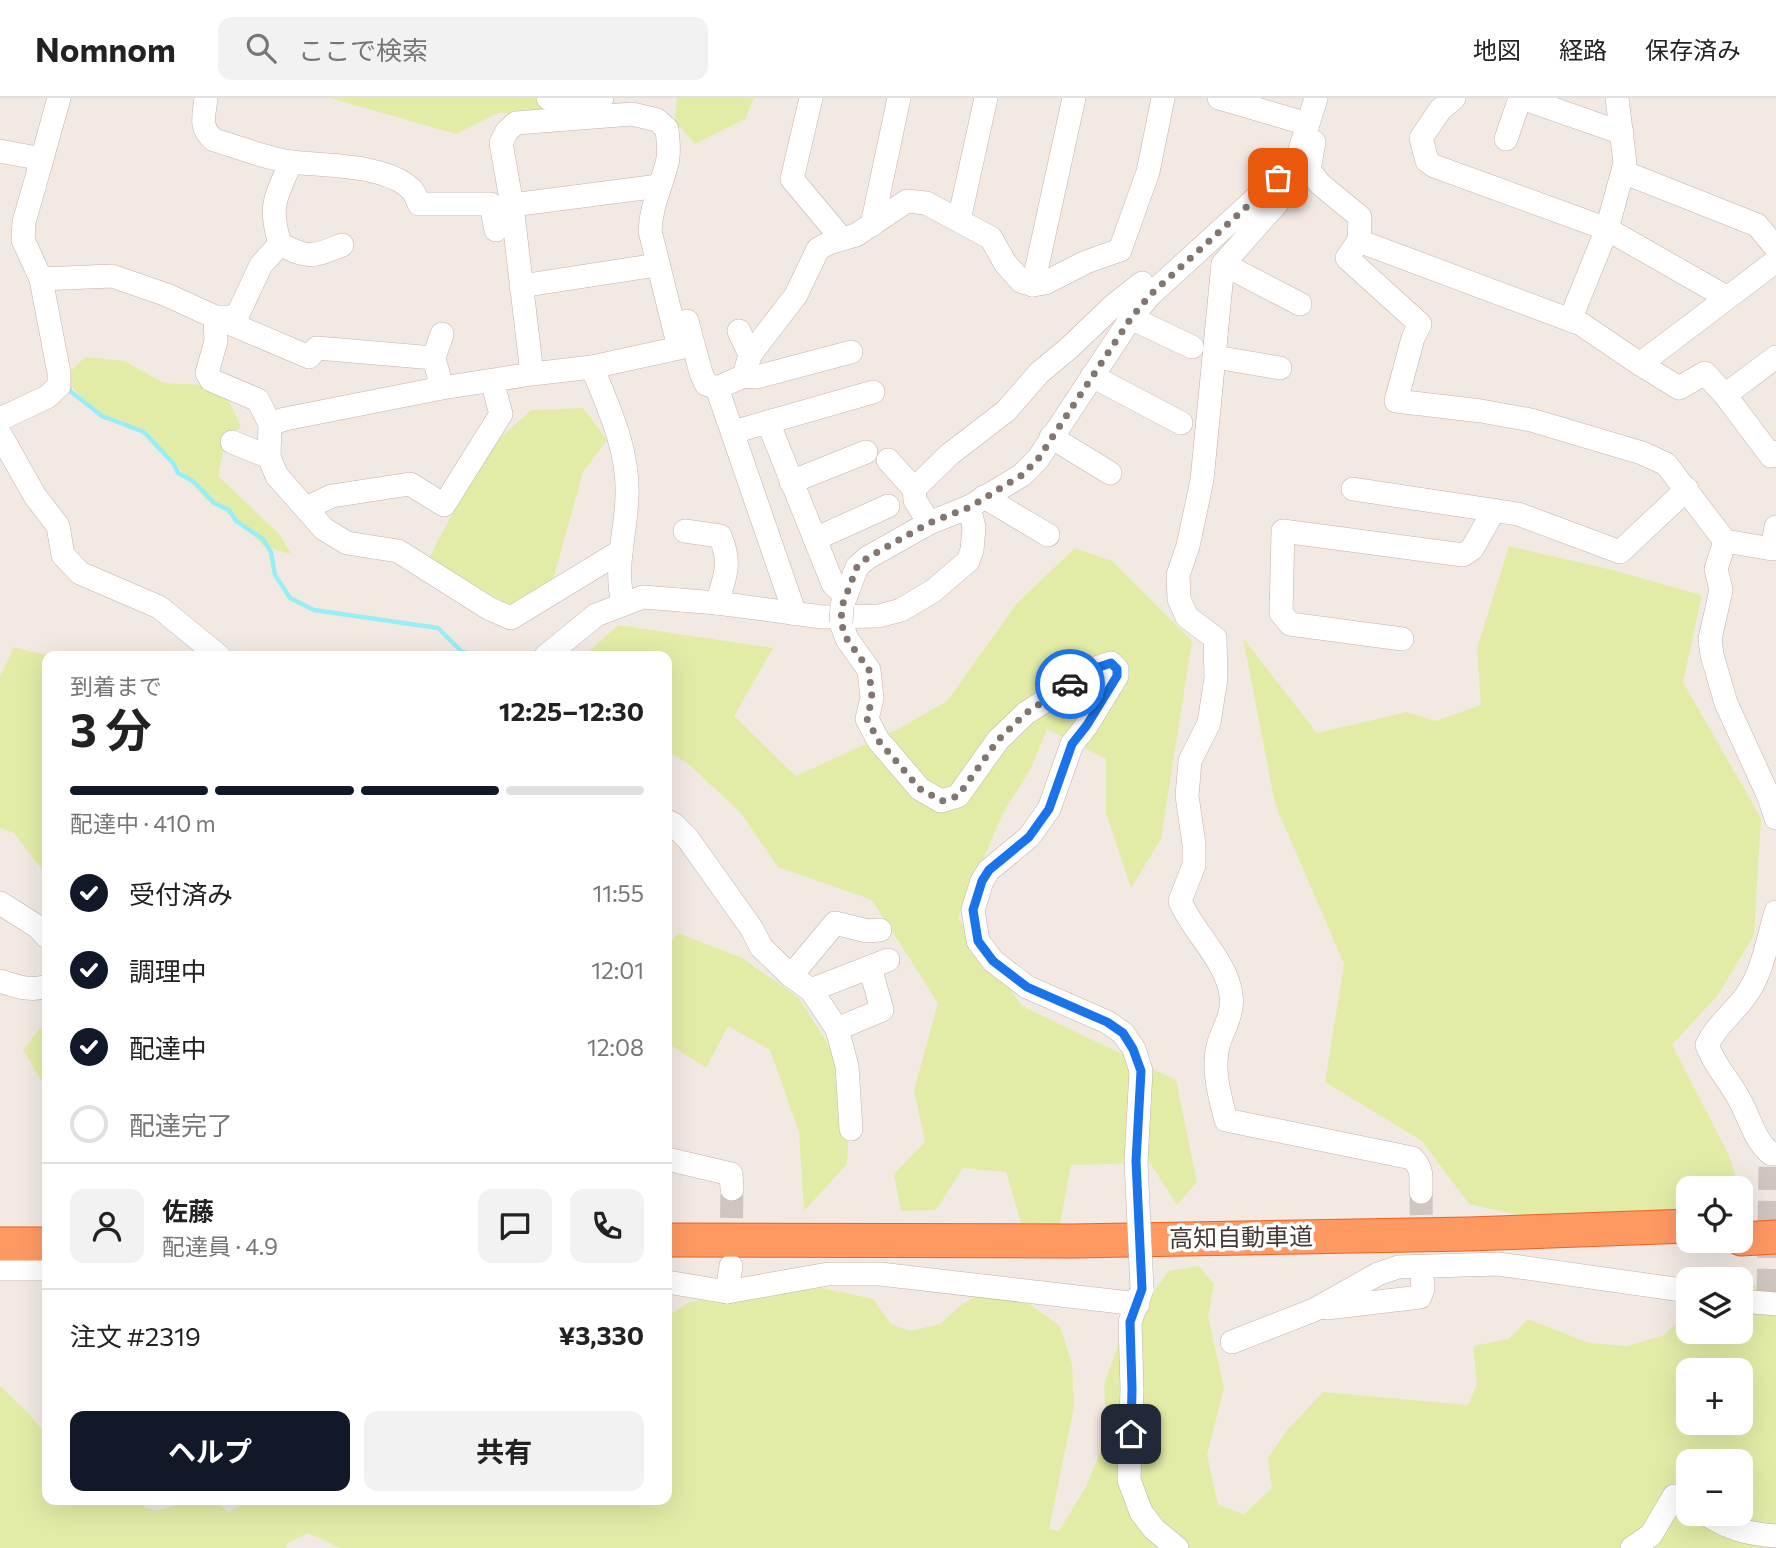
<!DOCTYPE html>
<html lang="ja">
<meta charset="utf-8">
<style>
body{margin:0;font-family:Commissioner,"Noto Sans JP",sans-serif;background:#f2f2f2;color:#222;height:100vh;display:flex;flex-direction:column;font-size:26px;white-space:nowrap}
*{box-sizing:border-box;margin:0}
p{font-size:23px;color:#767676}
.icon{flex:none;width:38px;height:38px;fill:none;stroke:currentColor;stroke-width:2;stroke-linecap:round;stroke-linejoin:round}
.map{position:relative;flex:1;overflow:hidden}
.side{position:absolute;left:42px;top:553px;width:630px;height:854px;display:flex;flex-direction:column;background:#fff;border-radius:14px;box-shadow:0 7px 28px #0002}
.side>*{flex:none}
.fabs{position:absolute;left:1676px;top:1078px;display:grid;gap:14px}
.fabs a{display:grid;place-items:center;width:77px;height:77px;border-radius:14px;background:#fff;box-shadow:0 7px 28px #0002;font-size:35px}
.pin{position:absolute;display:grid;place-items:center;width:60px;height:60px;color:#fff;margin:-30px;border-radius:14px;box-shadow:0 4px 10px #0006}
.courier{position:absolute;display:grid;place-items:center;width:70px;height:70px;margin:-35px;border:5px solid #1a73e8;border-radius:50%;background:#fff;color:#222;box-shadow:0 2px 9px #0007}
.headline em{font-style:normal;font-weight:700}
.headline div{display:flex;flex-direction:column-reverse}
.headline{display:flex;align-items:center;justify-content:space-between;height:119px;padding:0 28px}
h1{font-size:46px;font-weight:700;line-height:52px}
.bar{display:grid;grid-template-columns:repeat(4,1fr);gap:10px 7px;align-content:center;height:84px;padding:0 28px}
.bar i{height:9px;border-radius:5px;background:#e0e0e0}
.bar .selected{background:#111827}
.bar p{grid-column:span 4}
.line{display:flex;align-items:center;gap:18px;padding:0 28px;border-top:2px solid #e0e0e0}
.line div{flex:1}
.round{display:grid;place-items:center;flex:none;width:74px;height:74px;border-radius:14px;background:#f2f2f2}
ol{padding:0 28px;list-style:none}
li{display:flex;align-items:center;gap:21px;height:77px}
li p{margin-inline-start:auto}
li .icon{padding:7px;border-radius:50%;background:#111827;color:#fff;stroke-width:4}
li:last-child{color:#767676}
li i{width:38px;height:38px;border:4px solid #e0e0e0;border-radius:50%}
.primary-button{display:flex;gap:14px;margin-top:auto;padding:14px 28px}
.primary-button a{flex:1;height:80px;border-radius:14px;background:#111827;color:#fff;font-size:28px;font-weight:700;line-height:80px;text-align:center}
.primary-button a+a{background:#f2f2f2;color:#222}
header{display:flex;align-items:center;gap:42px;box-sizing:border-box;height:98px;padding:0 35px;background:#fff;border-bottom:2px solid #e0e0e0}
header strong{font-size:33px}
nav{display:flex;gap:38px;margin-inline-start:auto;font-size:24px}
.search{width:490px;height:63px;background:#f2f2f2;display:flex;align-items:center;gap:18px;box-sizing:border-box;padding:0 24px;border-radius:14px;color:#767676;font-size:26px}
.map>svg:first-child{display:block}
.green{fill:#e3eca7;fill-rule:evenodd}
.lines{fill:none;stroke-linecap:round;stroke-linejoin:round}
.stream{stroke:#98eef7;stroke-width:4.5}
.minor-tunnel{stroke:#d0c6c0;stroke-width:23;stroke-dasharray:23 11;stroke-linecap:butt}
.minor-casing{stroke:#c3b1a8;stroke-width:24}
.highway-casing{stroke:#ed6323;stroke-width:35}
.minor{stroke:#fff;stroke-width:23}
.highway{stroke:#ff9962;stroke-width:33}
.minor-bridge-casing{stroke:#c3b1a8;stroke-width:24;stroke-linecap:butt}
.minor-bridge{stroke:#fff;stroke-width:23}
.done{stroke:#837671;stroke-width:7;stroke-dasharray:0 12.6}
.route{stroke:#1a73e8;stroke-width:9}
.labels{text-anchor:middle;stroke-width:7;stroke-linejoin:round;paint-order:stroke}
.street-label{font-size:24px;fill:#463833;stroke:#fff}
</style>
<header>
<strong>Nomnom</strong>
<div class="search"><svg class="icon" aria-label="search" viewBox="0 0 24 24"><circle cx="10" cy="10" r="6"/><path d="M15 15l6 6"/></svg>ここで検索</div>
<nav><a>地図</a><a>経路</a><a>保存済み</a></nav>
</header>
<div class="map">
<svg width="1776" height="1450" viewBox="0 0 1776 1450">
<rect width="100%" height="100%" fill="#f3e9e3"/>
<!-- green -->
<g class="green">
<path d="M330 0H541L558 17 498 15 456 36Z"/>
<path d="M677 0H754L745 21 695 46 675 23Z"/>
<path d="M85 259 124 263 164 285 221 288 241 328 225 344 218 378 280 437 291 456 265 449 242 426 205 400 147 334 100 320 64 280Z"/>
<path d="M583 310 607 342 583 374 553 482 521 514 429 460 458 405 498 342 531 312Z"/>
<path d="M1509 448 1612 472 1702 497 1683 584 1761 720 1754 837 1718 897 1672 947 1730 1059 1736 1080 1724 1090H1689V1118L1535 1121 1469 1106 1422 1043 1325 984 1344 866 1275 706 1243 540 1317 635 1407 614 1435 623 1481 607 1477 550Z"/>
<path d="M1075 450 1112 463 1192 543 1161 741 1131 790 1106 715V661L1047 631 1031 670 1003 715 958 820 1022 908 1176 982 1197 1084 1177 1107 1150 1065 1071 1067 1060 1126 1023 1131 1006 1074 963 1070 936 1112 901 1113 894 1076 925 1044 914 992 938 905 872 802 778 769 740 714 686 664 667 653V558H584L618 527 773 550 734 618 796 678 900 630 947 603 1017 505Z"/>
<path d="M14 549 49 558H47V778L14 735 0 730V578Z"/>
<path d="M678 835 742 860 799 900 852 985 847 1066 804 1113 799 1034 770 952 728 928 706 970 667 945V850Z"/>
<path d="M47 921V992L23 952Z"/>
<path d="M1199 1168 1214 1186 1208 1219 1224 1290 1207 1357 1218 1407 1244 1416 1272 1390 1268 1360 1288 1331 1323 1294 1468 1307 1477 1286 1473 1248 1509 1241 1528 1221 1589 1245 1627 1248 1664 1237 1689 1213V1234H1741V1190L1776 1183V1450H341L308 1435 288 1445 286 1450H0V1288L31 1318 47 1339V1402H131L155 1413 195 1402H214L229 1414 248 1402H667V1219L689 1204 733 1197 765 1200 788 1193 822 1190 873 1201 891 1226 910 1233 940 1226 961 1207 988 1191 1017 1197 1060 1228 1072 1266 1074 1309 1049 1431 1059 1433 1084 1392 1107 1340 1104 1286 1124 1231 1169 1173ZM1689 1272H1741V1325H1689ZM1689 1363H1741V1416H1689Z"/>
</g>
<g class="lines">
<!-- stream -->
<path class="stream" d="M69 287 70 293 102 318 144 334 173 365 178 375 193 383 214 405 229 412 236 423 263 441 271 454 275 477 290 500 314 512 438 530 461 553 475 558"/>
<!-- minor-tunnel -->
<g class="minor-tunnel">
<path d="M1421 1094 1422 1176"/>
<path d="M731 1154 732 1091"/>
<path d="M1768 1194 1770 1067"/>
</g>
<!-- minor casing -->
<g class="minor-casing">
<g id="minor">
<path d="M206 0C204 19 199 29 214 42 239 49 267 61 292 64 325 68 387 66 412 92 415 95 417 102 419 106H491L496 132"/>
<path d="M548 0 556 2 602 0"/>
<path d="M811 0 792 81 842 141"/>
<path d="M1219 0 1308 26"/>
<path d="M1316 0 1291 81 1278 104 1223 166 1202 382 1188 448 1178 477 1179 501 1187 519 1215 540 1216 580 1209 625 1190 663 1187 698 1194 746V767L1180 803C1192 833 1227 863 1231 897 1234 916 1223 930 1218 948 1212 972 1220 999 1226 1022L1412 1060C1423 1070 1421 1080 1421 1094"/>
<path d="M1454 0 1440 12 1421 40 1427 63 1434 68 1607 131 1719 195 1725 201"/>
<path d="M1522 0 1622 35"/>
<path d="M1506 41 1520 0"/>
<path d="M1314 44 1309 72 1320 86 1360 119 1359 143 1581 226 1640 266 1776 163"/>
<path d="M0 53 42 61 59 0"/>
<path d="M291 64C276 100 268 106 280 146 309 161 312 159 342 147"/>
<path d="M1623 74 1757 127 1776 150"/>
<path d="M512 107 659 88"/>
<path d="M959 122 986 0"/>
<path d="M872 127 899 0"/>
<path d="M1359 143 1347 160 1420 226 1413 240 1396 303 1481 313 1531 322 1642 355 1666 366 1725 443 1772 451 1776 429"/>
<path d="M1120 152 1148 74 1163 0"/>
<path d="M1223 166 1300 206"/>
<path d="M41 181 112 178 167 197 215 219H230L238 216 261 167 280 146"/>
<path d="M1033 187 1074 0"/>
<path d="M521 188 657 167"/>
<path d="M1131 220 1192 249"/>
<path d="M1570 222 1607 131 1625 65 1617 0"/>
<path d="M687 223 701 275 706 286 717 290"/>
<path d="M739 233 750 257"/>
<path d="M1215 259 1280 270"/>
<path d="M434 260 442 236"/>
<path d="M1640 266 1679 290 1705 275 1725 297 1771 358 1776 354"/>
<path d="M592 269C609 310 629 353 627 398 626 436 614 467 623 505"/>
<path d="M532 276 512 107 501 45 507 33 516 25 632 16 657 22 667 31C668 42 670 54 667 65 661 89 651 108 650 133L679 250 592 269 532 276 442 290 285 321 270 326 269 359 277 378 324 431 347 445 398 453 490 511 511 520 621 453"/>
<path d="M744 278 757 279 851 254"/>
<path d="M1092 278 1181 325"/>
<path d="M1725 297 1776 259"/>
<path d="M0 321 47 299 59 288V275L41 181 23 142 24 124 42 61"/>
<path d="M768 324 833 486 846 498"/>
<path d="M270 326 258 302 211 282 207 275 216 243 215 219 309 259 317 250 434 260 442 290"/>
<path d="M733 334 873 294"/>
<path d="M0 336 35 398 58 428 63 457 80 475 159 509 219 558"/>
<path d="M1051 339 1110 375"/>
<path d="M232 344 269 359"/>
<path d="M888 362 914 391"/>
<path d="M791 384 866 354"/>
<path d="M1353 391 1518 416 1620 454 1687 391"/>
<path d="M984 399 1048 437"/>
<path d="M306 410 332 398 410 386 444 407 501 316 492 283"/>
<path d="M929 425 915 402 914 391 950 356 1006 313 1039 275 1069 250 1113 208 1142 185"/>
<path d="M685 433 720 438C732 466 725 478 717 505"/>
<path d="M815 441 888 408"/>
<path d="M1725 443 1716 471 1721 492 1710 541 1712 557 1726 605 1769 699 1776 720"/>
<path d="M842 508 857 469 867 460 929 425 969 409 1022 377 1038 361 1131 220 1150 197 1289 70"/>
<path d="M795 516 717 290 744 278 750 257 796 197 818 151 829 145 856 137 907 103 926 105 991 140 1005 165 1021 183 1033 187 1045 185 1086 164 1120 152"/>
<path d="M841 525 847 541 869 572 872 600 867 621 878 642 920 691 941 703 958 698 998 642 1026 615 1099 569 1111 565 1117 571V578L1087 627 1072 646 1049 711 1029 739 989 772 982 783 973 812 978 843 993 863 1027 889 1107 924 1123 935 1134 951 1141 973 1136 1063"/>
<path d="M1402 541 1290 526 1281 515 1283 433 1463 457 1472 451 1494 412"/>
<path d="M546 558 596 517 643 499 717 505 822 519 879 518 901 512 933 493 968 463 972 452 974 429 969 409"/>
<path d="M667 723 673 726 688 741 752 831 761 849 791 878 811 892 837 931 847 968 851 1031"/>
<path d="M0 805 38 829 47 839"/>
<path d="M1776 814C1768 840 1763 873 1747 896 1735 914 1716 927 1707 947 1714 967 1728 981 1738 999 1750 1019 1753 1041 1771 1056H1776"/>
<path d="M791 878 835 825 867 833 880 832"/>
<path d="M0 883C16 888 31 894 47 888"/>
<path d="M811 892 888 862"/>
<path d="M837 931 882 912 870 869"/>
<path d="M667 1061 731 1076 732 1091"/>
<path d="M0 1171H47"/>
<path d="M667 1184 727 1194 828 1176H880L1138 1206"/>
<path d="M727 1194 731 1168"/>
<path d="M1141 1194 1130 1224 1132 1291 1129 1382 1141 1414 1154 1431 1177 1450"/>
<path d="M1741 1203 1776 1206"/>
<path d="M1327 1210 1420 1199 1423 1191 1422 1176"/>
<path d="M1232 1244 1314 1212 1378 1176 1398 1169 1498 1166 1689 1193"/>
<path d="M1706 1416C1728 1431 1749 1436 1776 1438"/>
<path d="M1632 1450 1651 1437 1674 1398 1689 1405"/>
</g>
</g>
<!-- highway casing -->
<g class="highway-casing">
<g id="highway">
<path d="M1741 1141 1776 1139"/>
<path d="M667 1142 1072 1143 1469 1136 1689 1128"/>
<path d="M0 1146H47"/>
</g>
</g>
<!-- minor -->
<use href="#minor" class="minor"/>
<!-- highway -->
<use href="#highway" class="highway"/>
<!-- minor-bridge casing -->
<g class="minor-bridge-casing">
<g id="minor-bridge">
<path d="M841 525 842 508"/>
<path d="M1136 1063 1142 1191"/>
</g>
</g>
<!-- minor-bridge -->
<use href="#minor-bridge" class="minor-bridge"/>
</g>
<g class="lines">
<!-- done -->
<path class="done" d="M1070 586 1026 615 998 642 958 698 942 703 920 691 878 642 867 621 872 600 869 572 847 541 841 525 842 508 857 469 867 460 929 425 970 409 1022 377 1038 361 1131 220 1150 197 1278 80"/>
<!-- route -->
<path class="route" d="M1070 586 1099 569 1111 565 1117 571V578L1087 627 1072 646 1049 711 1029 739 989 772 982 783 973 812 978 843 993 863 1027 889 1107 924 1123 935 1133 951 1141 973 1136 1063 1142 1191 1130 1224 1132 1291 1131 1336"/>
</g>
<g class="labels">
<!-- street labels -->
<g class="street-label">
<text transform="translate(1241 1140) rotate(-1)" y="8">高知自動車道</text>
</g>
</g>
</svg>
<div class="fabs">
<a><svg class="icon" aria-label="locate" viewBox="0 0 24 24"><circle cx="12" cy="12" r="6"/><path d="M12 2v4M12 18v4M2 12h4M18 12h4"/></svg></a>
<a><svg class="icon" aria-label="layers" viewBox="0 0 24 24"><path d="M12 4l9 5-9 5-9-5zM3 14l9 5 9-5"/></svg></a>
<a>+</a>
<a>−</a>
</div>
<div class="pin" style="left:1278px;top:80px;background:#ea580c"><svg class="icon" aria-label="bag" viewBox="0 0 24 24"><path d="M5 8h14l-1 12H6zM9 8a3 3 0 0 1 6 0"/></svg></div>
<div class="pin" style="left:1131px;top:1336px;background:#1f2937"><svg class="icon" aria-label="home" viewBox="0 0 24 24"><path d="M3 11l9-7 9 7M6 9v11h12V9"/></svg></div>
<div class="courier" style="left:1070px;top:586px"><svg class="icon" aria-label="car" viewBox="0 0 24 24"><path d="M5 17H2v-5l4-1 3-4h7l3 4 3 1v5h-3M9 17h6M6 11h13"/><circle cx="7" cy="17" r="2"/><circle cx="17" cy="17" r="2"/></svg></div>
<section class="side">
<div class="headline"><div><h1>3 分</h1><p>到着まで</p></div><em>12:25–12:30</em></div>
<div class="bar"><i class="selected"></i><i class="selected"></i><i class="selected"></i><i></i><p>配達中 · 410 m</p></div>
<ol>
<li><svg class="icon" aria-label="check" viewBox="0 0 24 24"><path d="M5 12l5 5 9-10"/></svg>受付済み<p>11:55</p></li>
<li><svg class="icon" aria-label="check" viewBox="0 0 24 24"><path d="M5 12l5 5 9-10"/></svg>調理中<p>12:01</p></li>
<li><svg class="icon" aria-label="check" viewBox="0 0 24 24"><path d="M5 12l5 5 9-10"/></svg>配達中<p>12:08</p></li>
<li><i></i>配達完了</li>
</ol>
<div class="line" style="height:126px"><a class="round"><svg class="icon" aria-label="person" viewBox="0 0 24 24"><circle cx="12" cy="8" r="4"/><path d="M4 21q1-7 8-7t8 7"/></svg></a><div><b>佐藤</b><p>配達員 · 4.9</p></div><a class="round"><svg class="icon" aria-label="chat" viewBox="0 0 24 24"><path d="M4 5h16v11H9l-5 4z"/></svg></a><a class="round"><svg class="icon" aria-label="phone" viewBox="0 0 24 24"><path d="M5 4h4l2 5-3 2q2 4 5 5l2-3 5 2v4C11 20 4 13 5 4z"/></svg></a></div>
<div class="line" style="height:91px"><div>注文 #2319</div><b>¥3,330</b></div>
<div class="primary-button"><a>ヘルプ</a><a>共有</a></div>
</section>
</div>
